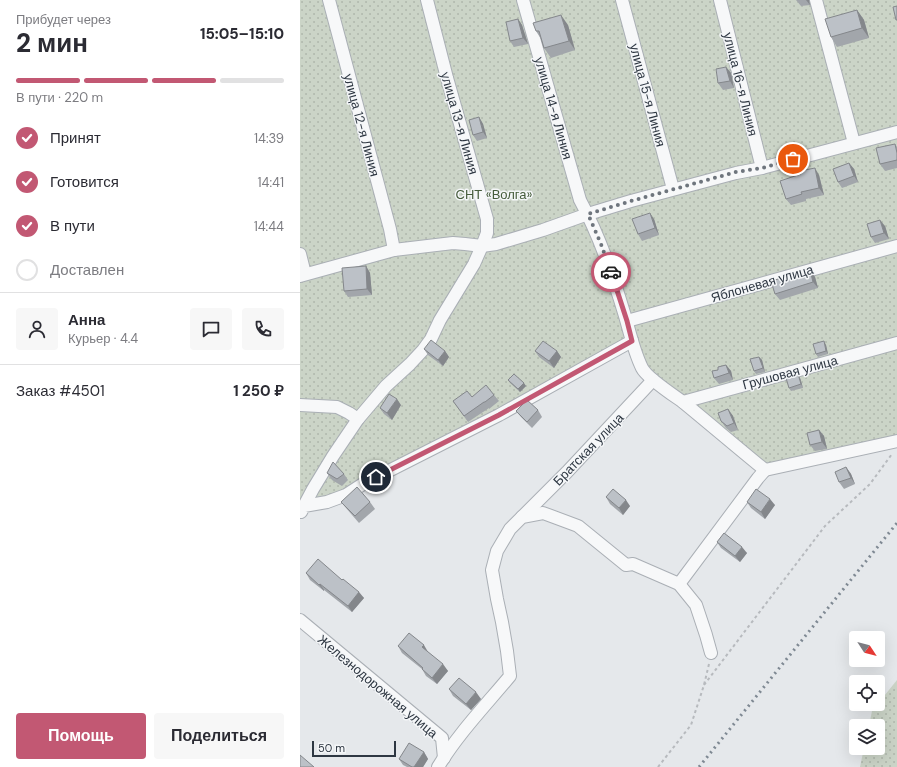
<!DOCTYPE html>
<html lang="ru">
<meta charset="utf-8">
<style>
body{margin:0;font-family:"DM Sans",sans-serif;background:#f7f7f7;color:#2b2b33;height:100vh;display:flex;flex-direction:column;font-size:15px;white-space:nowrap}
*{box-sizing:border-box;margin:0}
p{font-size:13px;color:#7c7c81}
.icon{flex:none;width:22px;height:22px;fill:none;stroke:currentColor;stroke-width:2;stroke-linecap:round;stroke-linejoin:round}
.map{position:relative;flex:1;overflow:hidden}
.side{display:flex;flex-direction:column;background:#fff;width:300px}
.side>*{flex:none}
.needle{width:26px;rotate:126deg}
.buttons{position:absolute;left:549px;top:631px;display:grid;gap:8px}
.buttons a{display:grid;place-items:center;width:36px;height:36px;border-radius:4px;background:#fff;box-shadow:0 4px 16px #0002;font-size:20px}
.scale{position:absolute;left:12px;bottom:10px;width:84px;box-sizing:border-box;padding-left:4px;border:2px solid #2e3742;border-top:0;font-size:11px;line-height:14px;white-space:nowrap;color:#2e3742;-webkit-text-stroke:3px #f4f6f8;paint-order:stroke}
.pin{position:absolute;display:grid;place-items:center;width:34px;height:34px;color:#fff;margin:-17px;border:2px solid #fff;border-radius:50%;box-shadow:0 1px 4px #0007}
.courier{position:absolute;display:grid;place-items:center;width:40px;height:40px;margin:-20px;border:3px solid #c25873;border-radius:50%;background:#fff;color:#222;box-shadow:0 1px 5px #0007}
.head em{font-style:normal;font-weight:800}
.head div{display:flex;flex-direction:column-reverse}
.head{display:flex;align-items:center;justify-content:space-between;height:68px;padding:0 16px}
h1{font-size:26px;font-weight:800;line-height:30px}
.bar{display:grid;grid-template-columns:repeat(4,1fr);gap:6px 4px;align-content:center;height:48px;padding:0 16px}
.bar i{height:5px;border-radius:3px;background:#e1e1e2}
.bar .active{background:#c25873}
.bar p{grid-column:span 4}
.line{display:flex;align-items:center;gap:10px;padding:0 16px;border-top:1px solid #e1e1e2}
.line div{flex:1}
.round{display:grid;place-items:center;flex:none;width:42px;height:42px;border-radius:4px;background:#f7f7f7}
ol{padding:0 16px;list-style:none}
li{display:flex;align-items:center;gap:12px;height:44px}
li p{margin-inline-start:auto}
li .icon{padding:4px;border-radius:50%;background:#c25873;color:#fff;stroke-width:4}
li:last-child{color:#7c7c81}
li i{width:22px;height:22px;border:2px solid #e1e1e2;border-radius:50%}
.button{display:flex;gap:8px;margin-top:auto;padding:8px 16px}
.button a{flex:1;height:46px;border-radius:4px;background:#c25873;color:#fff;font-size:16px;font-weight:800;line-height:46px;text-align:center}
.button a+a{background:#f7f7f7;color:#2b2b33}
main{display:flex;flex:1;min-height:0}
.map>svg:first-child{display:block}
.garden{fill:url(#garden-dots)}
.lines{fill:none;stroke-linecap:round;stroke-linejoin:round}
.minor-casing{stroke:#aaafb5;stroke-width:14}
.path{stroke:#b7babe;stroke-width:2;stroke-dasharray:3 3;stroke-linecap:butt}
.minor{stroke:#f7f8f9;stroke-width:12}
.rail{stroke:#7f8993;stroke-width:3;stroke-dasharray:2 4;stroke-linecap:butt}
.wall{fill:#a2a6ab}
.shaded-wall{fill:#84878b}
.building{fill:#bcc1c7;stroke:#84878b}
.done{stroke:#6e757d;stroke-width:4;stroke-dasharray:0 7.2}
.route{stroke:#c25873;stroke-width:5}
.labels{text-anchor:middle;stroke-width:3;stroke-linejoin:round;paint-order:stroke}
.street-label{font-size:13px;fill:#2e3742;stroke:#f4f6f8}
.park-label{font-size:13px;fill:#465c3c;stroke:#f4f6f8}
</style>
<main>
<section class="side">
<div class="head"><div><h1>2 мин</h1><p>Прибудет через</p></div><em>15:05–15:10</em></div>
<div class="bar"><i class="active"></i><i class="active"></i><i class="active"></i><i></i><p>В пути · 220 m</p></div>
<ol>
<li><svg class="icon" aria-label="check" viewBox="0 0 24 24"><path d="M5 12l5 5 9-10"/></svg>Принят<p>14:39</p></li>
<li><svg class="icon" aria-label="check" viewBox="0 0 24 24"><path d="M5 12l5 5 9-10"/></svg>Готовится<p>14:41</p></li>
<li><svg class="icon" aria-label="check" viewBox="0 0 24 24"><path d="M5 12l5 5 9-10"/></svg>В пути<p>14:44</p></li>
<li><i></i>Доставлен</li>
</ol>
<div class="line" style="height:72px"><a class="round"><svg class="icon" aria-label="person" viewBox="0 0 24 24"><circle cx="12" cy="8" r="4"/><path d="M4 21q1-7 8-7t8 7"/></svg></a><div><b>Анна</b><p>Курьер · 4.4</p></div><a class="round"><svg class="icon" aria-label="chat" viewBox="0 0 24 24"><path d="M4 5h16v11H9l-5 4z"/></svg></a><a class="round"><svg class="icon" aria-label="phone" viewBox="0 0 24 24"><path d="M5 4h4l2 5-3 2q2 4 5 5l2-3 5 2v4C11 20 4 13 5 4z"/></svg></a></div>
<div class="line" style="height:52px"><div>Заказ #4501</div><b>1 250 ₽</b></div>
<div class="button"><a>Помощь</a><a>Поделиться</a></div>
</section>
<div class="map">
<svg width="597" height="767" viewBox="0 0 597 767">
<defs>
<pattern id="garden-dots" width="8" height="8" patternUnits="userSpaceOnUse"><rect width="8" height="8" fill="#cbd4c7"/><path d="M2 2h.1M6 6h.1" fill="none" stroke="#afb7ac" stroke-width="1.8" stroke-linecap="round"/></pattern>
</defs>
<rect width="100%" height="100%" fill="#e5e8eb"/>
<!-- garden -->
<g class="garden">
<path d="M0 0H597V446L465 475 343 378 325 345 0 513Z"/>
<path d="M597 680V767H560L564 748H578V726H569L572 711Z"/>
</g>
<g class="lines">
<!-- minor casing -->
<g class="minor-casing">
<g id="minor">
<path d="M29 0 90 229 94 250"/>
<path d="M223 0 280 200C300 237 313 276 325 316 330 333 334 352 342 368 347 378 373 395 383 402 411 425 438 448 465 470"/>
<path d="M322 0 373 189"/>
<path d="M420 0 462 168"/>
<path d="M516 0 554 143"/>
<path d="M0 254 5 274"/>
<path d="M0 276 94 250 153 243 165 244 182 246 196 244 243 230 288 214 331 201 436 173 462 168 597 132"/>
<path d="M327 321 597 246"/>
<path d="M383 402 597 343"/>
<path d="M0 405 37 407 49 413 58 419"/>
<path d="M465 470 597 441"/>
<path d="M4 506 13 489 33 456 58 419 86 386 110 364 123 350 131 339 140 320 174 264 182 246 187 233V219L147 78 127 0"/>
<path d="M1 512 4 506 27 502 46 495 63 484 199 415 332 341"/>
<path d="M222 517 267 472 353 380"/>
<path d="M379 584 458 478 465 470"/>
<path d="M0 620 142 738 144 758"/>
<path d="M138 767C158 734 185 706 210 676L207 651 202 622 197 599 192 570 197 551 210 529 222 517 243 513 278 526 326 565 333 564 379 584 396 605 406 635 411 653"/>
</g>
</g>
<!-- path -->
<g class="path">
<path d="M404 685 525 526 570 484 592 454"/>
<path d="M358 767 391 725 404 685 409 664"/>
</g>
<!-- minor -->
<use href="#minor" class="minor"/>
<!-- rail -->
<path class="rail" d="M399 767 597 523"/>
</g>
<!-- wall -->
<g class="wall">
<path d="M496 0H509L510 5 501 6Z"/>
<path d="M557 10 564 20 569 38 537 47 531 37Z"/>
<path d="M218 19 222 25 228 44 214 47 210 41Z"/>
<path d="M268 25 275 50 251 58 244 48 241 39 236 31Z"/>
<path d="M426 67 431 73 434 88 423 90 418 83Z"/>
<path d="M179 117 183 124 187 138 177 141 173 135Z"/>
<path d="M595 144 597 147V168L585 171 580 164Z"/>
<path d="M549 163 554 169 558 182 542 188 538 182Z"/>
<path d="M519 175 524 195 506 199V201L491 205 486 199Z"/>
<path d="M354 219 359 235 342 241 338 234Z"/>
<path d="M585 226 589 239 575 243 571 237Z"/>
<path d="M66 266 70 273 72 295 48 297 44 291Z"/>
<path d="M510 270 515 277 518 288 480 300 475 294Z"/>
<path d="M526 345 528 354 518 357 516 354Z"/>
<path d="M124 349 145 351 149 357 143 366 128 355Z"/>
<path d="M235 351H257L261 357 254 368 239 357Z"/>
<path d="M459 357 462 360 465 372 456 374 454 371Z"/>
<path d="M426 365 431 371 433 380 419 384 414 378 418 370Z"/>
<path d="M500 378 503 388 491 391 489 388Z"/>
<path d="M208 380 226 386 220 392 210 383Z"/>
<path d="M194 395 199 401 189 409V408L168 422 153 401 172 397Z"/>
<path d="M101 405 92 420 84 414 80 408Z"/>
<path d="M428 409 433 416 438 430 431 432 426 428 421 421Z"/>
<path d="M238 410 242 417 232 428 221 417 216 411Z"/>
<path d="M519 430 524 436 527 449 515 451 510 445Z"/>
<path d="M546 467 551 474 555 484 544 489 539 482Z"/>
<path d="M27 473 44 474 48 480 42 486 32 480Z"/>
<path d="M306 497 330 506 323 515 310 504Z"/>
<path d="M41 502H70L75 509 59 523 46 508Z"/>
<path d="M447 502 475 505 465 519 451 508Z"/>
<path d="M417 542 447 553 440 562 421 548Z"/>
<path d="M6 573 42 580 64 598 52 612 24 590V591L10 580Z"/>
<path d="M98 646 128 652 148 671 137 684 126 676 122 669 102 653Z"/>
<path d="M149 689 181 699 171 710 153 696Z"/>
<path d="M124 752 128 759 123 767H107L103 765 99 759Z"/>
</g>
<!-- shaded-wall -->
<g class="shaded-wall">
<path d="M506 0H509L510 5Z"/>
<path d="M557 10 564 20 569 38 562 28Z"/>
<path d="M261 15 268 25 275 50 269 41Z"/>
<path d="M218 19 222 25 228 44 223 38Z"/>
<path d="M426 67 431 73 434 88 430 81Z"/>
<path d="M179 117 183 124 187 138 183 132Z"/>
<path d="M549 163 554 169 558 182 554 176Z"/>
<path d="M515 168 519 175 524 195 519 188Z"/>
<path d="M350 213 354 219 359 235 355 228Z"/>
<path d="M580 220 585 226 589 239 584 233Z"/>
<path d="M66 266 70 273 72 295 67 289Z"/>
<path d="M510 270 515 277 518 288 513 282Z"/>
<path d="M524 341 526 345 528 354 526 351Z"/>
<path d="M145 351 149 357 143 366 138 360Z"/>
<path d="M257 351 261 357 254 368 249 361Z"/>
<path d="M459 357 462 360 465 372 463 368Z"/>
<path d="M426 365 431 371 433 380 429 373Z"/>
<path d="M498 374 500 378 503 388 501 384Z"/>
<path d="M224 383 226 386 220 392 218 389Z"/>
<path d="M97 399 101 405 92 420 87 413Z"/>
<path d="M428 409 433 416 438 430 434 423Z"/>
<path d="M519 430 524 436 527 449 522 442Z"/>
<path d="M546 467 551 474 555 484 551 478Z"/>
<path d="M470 499 475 505 465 519 461 512Z"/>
<path d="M326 500 330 506 323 515 319 508Z"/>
<path d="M442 547 447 553 440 562 435 556Z"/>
<path d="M20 584 24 590V591L19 585Z"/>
<path d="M59 592 64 598 52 612 48 606Z"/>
<path d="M124 645 128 652 127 654 122 647Z"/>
<path d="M143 664 148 671 137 684 132 678Z"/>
<path d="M176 692 181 699 171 710 166 704Z"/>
<path d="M124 752 128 759 123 767H114Z"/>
</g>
<!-- building -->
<g class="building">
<path d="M597 6V20H596L593 7Z"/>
<path d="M557 10 562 28 531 37 525 19Z"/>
<path d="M261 15 269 41 244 48 239 31H236L233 23Z"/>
<path d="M218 19 223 38 210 41 206 22Z"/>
<path d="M426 67 430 81 418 83 416 69Z"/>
<path d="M179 117 183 132 173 135 169 120Z"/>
<path d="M595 144 597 153V160L580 164 576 148Z"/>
<path d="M549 163 554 176 538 182 533 169Z"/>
<path d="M515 168 519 188 501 192 502 194 486 199 480 181 501 174 500 171Z"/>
<path d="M350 213 355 228 338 234 332 219Z"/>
<path d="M580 220 584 233 571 237 567 224Z"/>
<path d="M66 266 67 289 44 291 42 268Z"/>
<path d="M510 270 513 282 475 294 471 281Z"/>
<path d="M131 340 145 351 138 360 124 349Z"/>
<path d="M243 341 257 351 249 361 235 351Z"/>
<path d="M524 341 526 351 516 354 513 344Z"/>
<path d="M459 357 463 368 454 371 450 359Z"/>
<path d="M426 365 429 373 414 378 412 371 418 370V367Z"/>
<path d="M214 374 224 383 218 389 208 380Z"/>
<path d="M498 374 501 384 489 388 486 378Z"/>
<path d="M186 385 194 395 185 402H184L164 416 153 401 167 391 172 397Z"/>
<path d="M89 394 97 399 87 413 80 408Z"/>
<path d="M227 400 238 410 227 422 216 411Z"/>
<path d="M428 409 434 423 427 426 421 421 418 413Z"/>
<path d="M519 430 522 442 510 445 507 433Z"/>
<path d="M33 462 44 474 37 479 27 473Z"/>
<path d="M546 467 551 478 539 482 535 472Z"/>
<path d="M57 487 70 502 55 516 41 502Z"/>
<path d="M313 489 326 500 319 508 306 497Z"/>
<path d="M456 489 470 499 461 512 447 502Z"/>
<path d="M424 533 442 547 435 556 417 542Z"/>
<path d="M18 559 42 580 43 579 59 592 48 606 20 584 19 585 6 573Z"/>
<path d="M109 633 124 645 122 647 143 664 132 678 122 669 123 668 98 646Z"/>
<path d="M159 678 176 692 166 704 149 689Z"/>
<path d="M109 743 124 752 114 767H112L99 759Z"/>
<path d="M0 755 14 767H0Z"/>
</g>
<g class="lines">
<!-- done -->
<path class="done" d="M311 272 301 244 288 214 331 201 436 172 462 168 493 159"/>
<!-- route -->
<path class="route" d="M76 477 199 415 332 341 327 321 311 272"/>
</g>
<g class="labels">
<!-- street labels -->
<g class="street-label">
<text transform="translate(441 84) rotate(76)" y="5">улица 16-я Линия</text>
<text transform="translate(348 95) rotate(75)" y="5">улица 15-я Линия</text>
<text transform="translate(254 108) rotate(74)" y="5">улица 14-я Линия</text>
<text transform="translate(160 123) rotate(74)" y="5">улица 13-я Линия</text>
<text transform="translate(62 125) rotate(75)" y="5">улица 12-я Линия</text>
<text transform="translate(462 283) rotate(-16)" y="5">Яблоневая улица</text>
<text transform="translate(490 372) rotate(-15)" y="5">Грушовая улица</text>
<text transform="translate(288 449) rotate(-46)" y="5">Братская улица</text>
<text transform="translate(78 686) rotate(40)" y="5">Железнодорожная улица</text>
</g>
<!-- park labels -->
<g class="park-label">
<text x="194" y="199">СНТ «Волга»</text>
</g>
</g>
</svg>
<div class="buttons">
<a><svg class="needle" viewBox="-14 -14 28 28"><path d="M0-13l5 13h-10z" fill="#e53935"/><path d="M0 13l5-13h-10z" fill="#7c7c81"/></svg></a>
<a><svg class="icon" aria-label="locate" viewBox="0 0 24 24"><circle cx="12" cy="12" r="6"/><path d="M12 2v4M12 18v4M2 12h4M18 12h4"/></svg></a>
<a><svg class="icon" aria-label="layers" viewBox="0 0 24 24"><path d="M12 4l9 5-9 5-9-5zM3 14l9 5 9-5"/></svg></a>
</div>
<div class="scale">50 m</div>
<div class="pin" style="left:493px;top:159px;background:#ea580c"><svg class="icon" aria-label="bag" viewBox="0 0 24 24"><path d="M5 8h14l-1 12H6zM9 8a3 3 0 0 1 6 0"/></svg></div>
<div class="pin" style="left:76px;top:477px;background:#1f2937"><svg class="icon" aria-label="home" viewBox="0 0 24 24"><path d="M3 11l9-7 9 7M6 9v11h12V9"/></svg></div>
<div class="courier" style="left:311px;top:272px"><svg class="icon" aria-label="car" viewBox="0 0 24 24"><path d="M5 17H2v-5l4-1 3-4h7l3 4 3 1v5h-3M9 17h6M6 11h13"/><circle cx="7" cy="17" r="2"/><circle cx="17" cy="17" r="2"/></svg></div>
</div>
</main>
